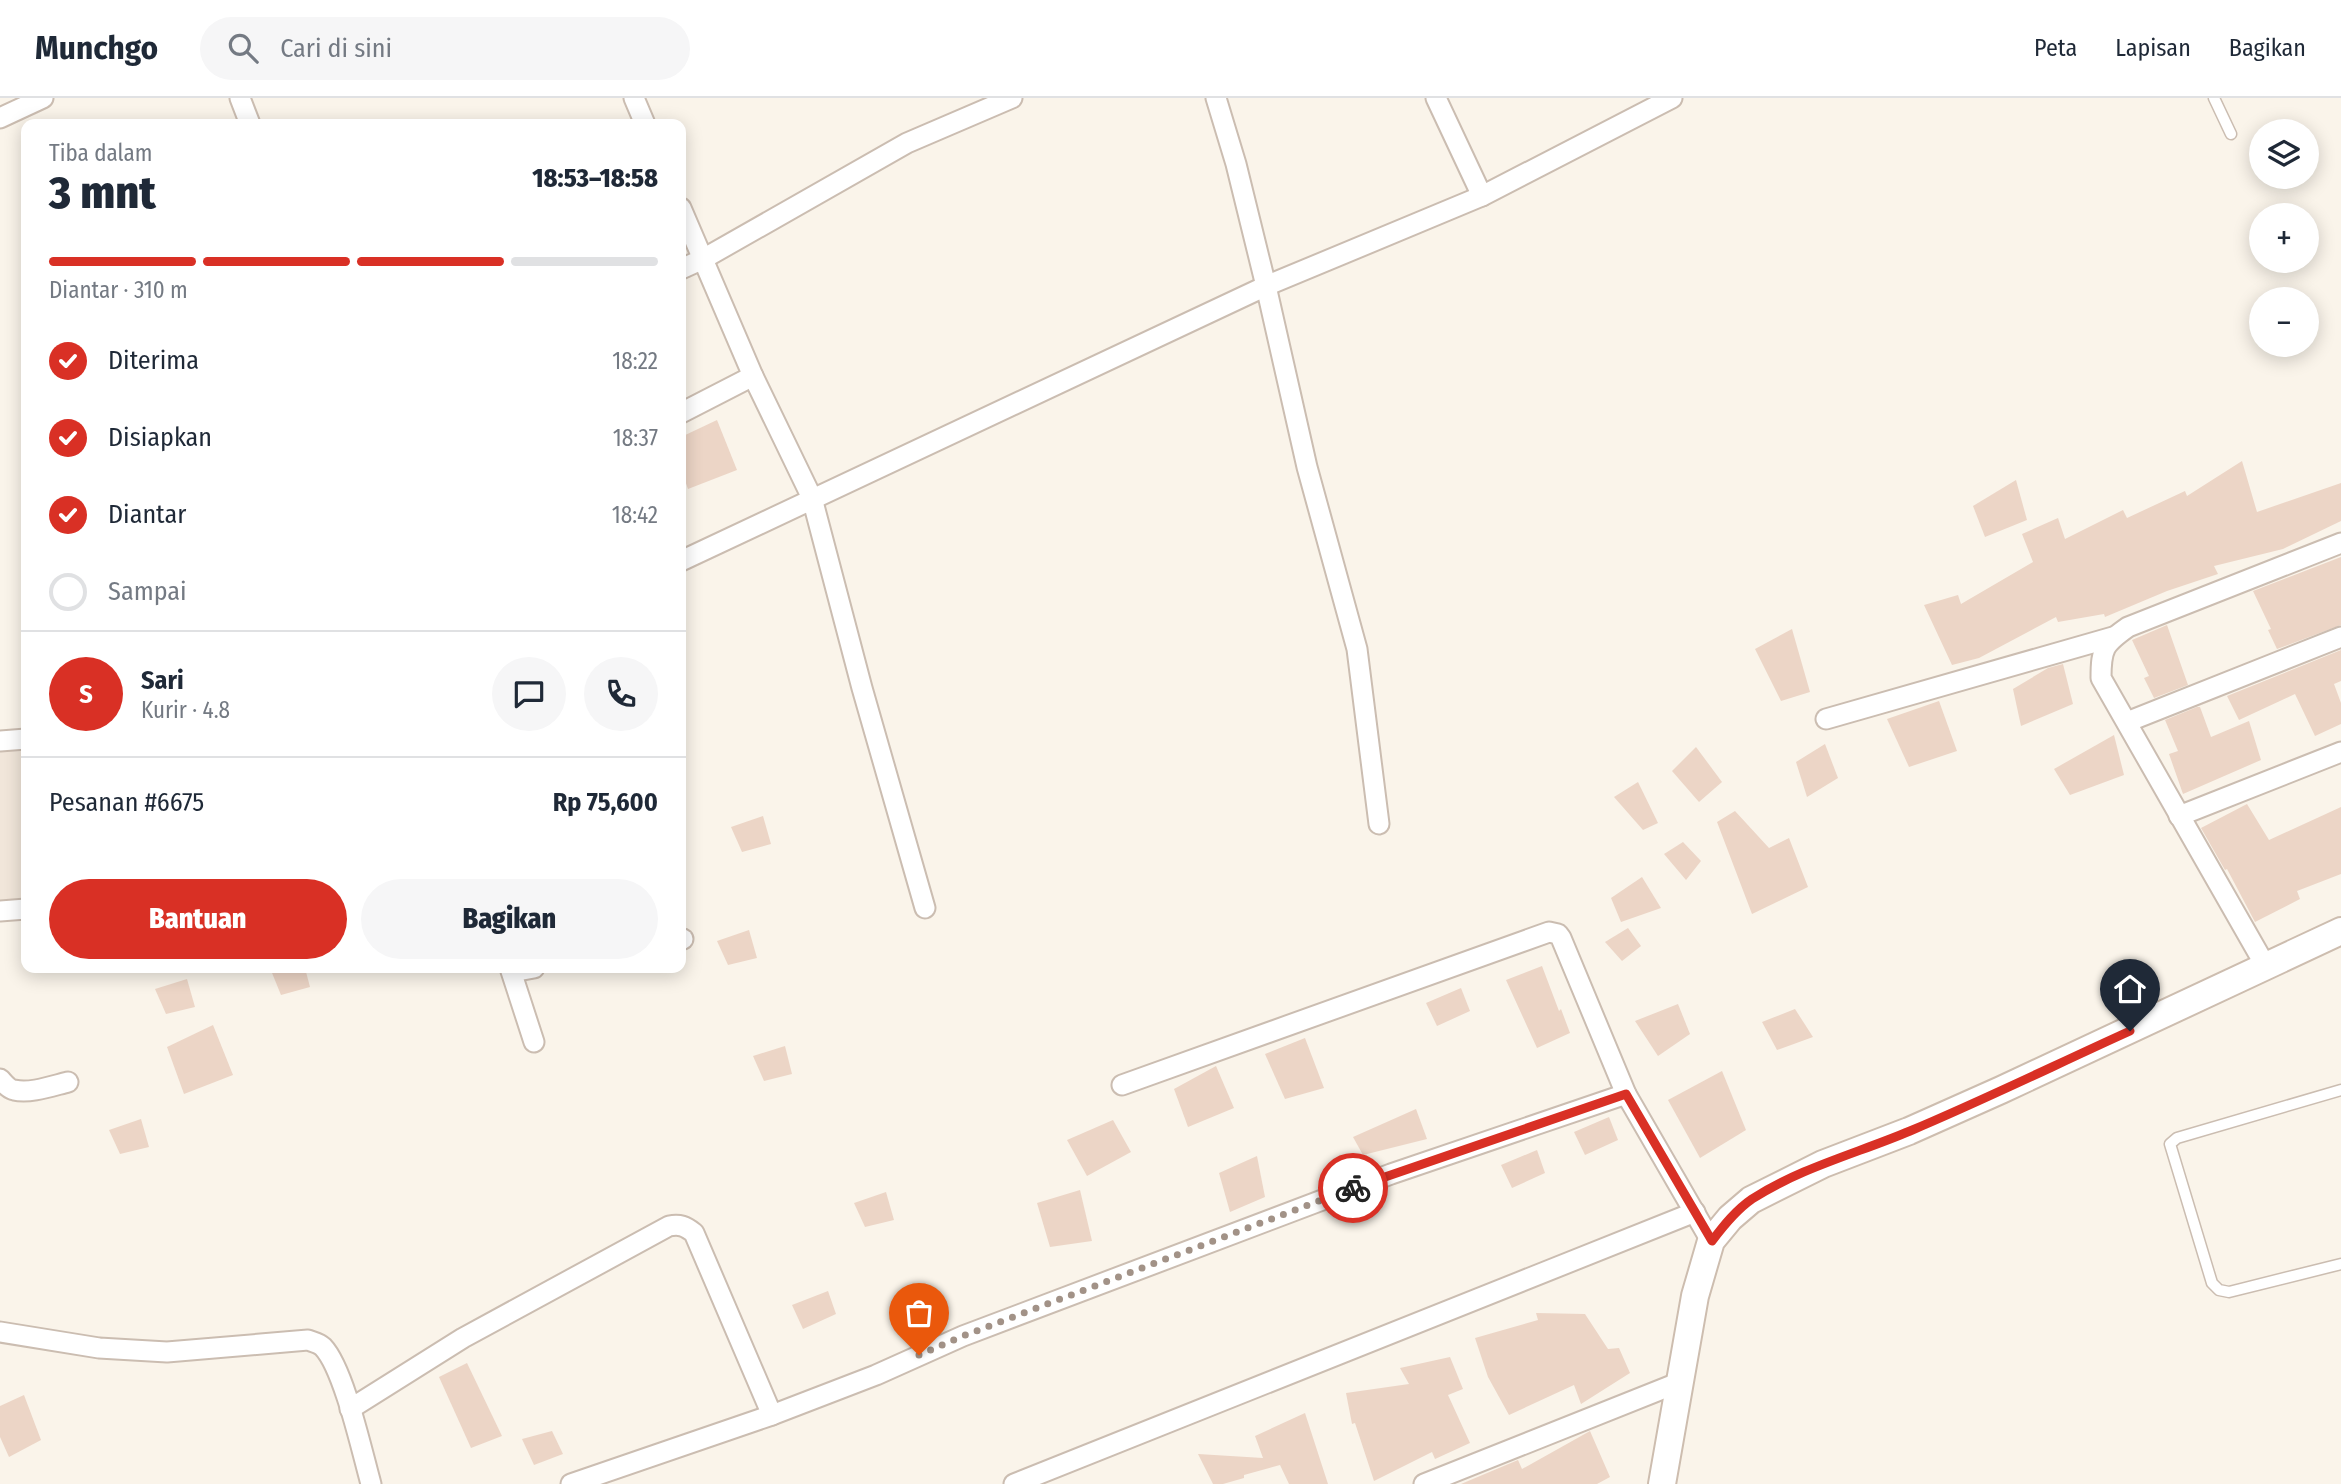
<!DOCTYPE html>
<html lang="id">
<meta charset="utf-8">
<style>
body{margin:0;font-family:"Fira Sans Condensed",sans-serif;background:#f6f6f7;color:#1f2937;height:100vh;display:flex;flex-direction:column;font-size:26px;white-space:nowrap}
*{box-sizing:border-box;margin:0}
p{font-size:23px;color:#747a83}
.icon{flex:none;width:38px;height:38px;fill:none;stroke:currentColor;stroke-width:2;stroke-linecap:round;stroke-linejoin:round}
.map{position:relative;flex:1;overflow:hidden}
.drawer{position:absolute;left:21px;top:21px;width:665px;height:854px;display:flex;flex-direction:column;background:#fff;border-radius:14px;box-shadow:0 4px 18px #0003}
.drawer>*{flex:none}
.tools{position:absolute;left:2249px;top:21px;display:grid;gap:14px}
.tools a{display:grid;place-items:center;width:70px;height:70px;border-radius:50%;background:#fff;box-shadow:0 4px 18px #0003;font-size:35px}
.pin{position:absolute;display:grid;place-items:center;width:60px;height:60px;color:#fff;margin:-72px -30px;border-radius:50% 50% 50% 0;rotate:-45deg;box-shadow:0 0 7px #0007}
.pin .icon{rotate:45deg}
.courier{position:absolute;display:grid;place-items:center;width:70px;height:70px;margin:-35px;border:5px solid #d93025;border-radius:50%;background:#fff;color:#222;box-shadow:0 2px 9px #0007}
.headline em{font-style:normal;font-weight:800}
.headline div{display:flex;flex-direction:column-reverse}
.headline{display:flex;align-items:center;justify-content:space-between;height:119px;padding:0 28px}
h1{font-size:46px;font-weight:800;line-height:52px}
.bar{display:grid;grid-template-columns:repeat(4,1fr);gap:10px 7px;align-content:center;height:84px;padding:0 28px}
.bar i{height:9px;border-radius:5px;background:#e0e1e3}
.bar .active{background:#d93025}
.bar p{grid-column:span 4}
.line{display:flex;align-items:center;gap:18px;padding:0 28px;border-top:2px solid #e0e1e3}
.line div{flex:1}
.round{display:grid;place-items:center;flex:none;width:74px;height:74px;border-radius:37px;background:#f6f6f7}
ol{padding:0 28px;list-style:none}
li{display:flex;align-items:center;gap:21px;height:77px}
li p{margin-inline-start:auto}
li .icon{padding:7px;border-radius:50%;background:#d93025;color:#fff;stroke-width:4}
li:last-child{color:#747a83}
li i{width:38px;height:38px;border:4px solid #e0e1e3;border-radius:50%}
.cta{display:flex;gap:14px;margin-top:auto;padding:14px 28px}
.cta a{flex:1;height:80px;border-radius:42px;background:#d93025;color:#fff;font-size:28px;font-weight:800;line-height:80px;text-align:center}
.cta a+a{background:#f6f6f7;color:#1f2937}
header{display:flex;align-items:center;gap:42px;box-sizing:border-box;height:98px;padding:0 35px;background:#fff;border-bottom:2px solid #e0e1e3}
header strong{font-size:33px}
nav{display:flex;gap:38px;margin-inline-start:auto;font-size:24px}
.search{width:490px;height:63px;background:#f6f6f7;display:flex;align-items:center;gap:18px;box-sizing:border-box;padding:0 24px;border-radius:38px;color:#747a83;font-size:26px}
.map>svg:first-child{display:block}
.residential{fill:#f1e6da}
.building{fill:#ecd5c6}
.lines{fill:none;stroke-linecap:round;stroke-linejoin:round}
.service-casing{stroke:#cbbdb1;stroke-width:13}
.minor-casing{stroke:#cbbdb1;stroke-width:23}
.secondary-casing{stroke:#cdbdaf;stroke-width:30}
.service{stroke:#fff;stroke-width:10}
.minor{stroke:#fff;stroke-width:19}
.secondary{stroke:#fff;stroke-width:26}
.done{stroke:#a29287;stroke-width:7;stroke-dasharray:0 12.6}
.route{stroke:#d93025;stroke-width:9}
</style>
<header>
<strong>Munchgo</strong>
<div class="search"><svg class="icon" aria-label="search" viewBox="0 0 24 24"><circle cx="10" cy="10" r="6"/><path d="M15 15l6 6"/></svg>Cari di sini</div>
<nav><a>Peta</a><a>Lapisan</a><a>Bagikan</a></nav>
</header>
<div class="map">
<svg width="2341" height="1386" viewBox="0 0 2341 1386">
<rect width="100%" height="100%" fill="#faf4ea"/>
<!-- residential -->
<path class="residential" d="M26 644V815L0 819V647Z"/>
<!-- building -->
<g class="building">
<path d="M717 322 737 372 688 391 681 371V339Z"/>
<path d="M2242 363 2257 414 2341 385V423L2283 451 2214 468 2218 476 2167 493 2105 519 2104 516 2058 524 2056 519 1979 560 1952 567 1924 507 1958 497 1961 506 2033 464 2022 436 2058 420 2065 441 2123 412 2127 420 2185 393 2187 398Z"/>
<path d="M2016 382 2027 422 1985 439 1973 408Z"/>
<path d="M2341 459V527L2277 551 2268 532 2271 531 2253 493Z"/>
<path d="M2167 527 2188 587 2154 600 2144 580 2149 578 2132 542Z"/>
<path d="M1792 531 1810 594 1781 603 1755 551Z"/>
<path d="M2341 552V583L2334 586 2341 605V626L2315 638 2295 596 2239 622 2227 598Z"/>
<path d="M2063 566 2073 606 2021 628 2013 591 2048 570Z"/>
<path d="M1939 603 1957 653 1909 669 1887 621Z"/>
<path d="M2197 609H2200L2211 639 2249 623 2261 662 2183 696 2169 656 2178 653 2165 622Z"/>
<path d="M2114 637 2124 677 2070 697 2054 671Z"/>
<path d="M1825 646 1838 680 1807 699 1796 664Z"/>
<path d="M1696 649 1722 684 1699 704 1672 673Z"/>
<path d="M1638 684 1658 725 1643 732 1614 699Z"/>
<path d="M2247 706 2269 742 2341 709V776L2297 793 2300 801 2255 824 2227 771 2225 772 2201 730Z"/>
<path d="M1735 713 1769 750 1789 740 1808 789 1752 816 1717 724Z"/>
<path d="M763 718 771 746 742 754 731 729Z"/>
<path d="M1683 744 1701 763 1686 782 1664 756Z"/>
<path d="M1642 779 1661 810 1621 824 1611 800Z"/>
<path d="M1628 830 1641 848 1622 863 1605 844Z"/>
<path d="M749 832 757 860 728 867 717 843Z"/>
<path d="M1542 868 1559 913 1561 911 1570 935 1537 950 1506 882Z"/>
<path d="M270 870H305L310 889 281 897Z"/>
<path d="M187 881 195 909 166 916 155 891Z"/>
<path d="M1461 890 1470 913 1437 928 1426 905Z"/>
<path d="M1678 906 1690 936 1658 958 1635 923Z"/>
<path d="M1795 911 1813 939 1777 952 1762 924Z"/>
<path d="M213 927 233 977 184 996 167 949Z"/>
<path d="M1305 940 1324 990 1285 1001 1265 956Z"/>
<path d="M785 948 792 976 764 983 753 958Z"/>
<path d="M1216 968 1234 1010 1188 1029 1174 991Z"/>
<path d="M1722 973 1746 1032 1700 1060 1668 1002Z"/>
<path d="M1416 1011 1427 1041 1363 1057 1353 1039Z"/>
<path d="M1609 1019 1618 1042 1585 1057 1574 1034Z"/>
<path d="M141 1021 149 1049 120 1056 109 1032Z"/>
<path d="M1113 1022 1131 1054 1087 1078 1067 1042Z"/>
<path d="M1537 1052 1545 1075 1512 1090 1501 1067Z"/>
<path d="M1257 1058 1265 1099 1230 1114 1219 1075Z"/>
<path d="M1080 1092 1092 1143 1050 1149 1037 1105Z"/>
<path d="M886 1094 894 1122 865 1129 854 1105Z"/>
<path d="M828 1193 836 1216 803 1231 792 1207Z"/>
<path d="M1536 1215 1585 1216 1608 1251 1619 1250 1630 1275 1581 1306 1574 1287 1509 1317 1488 1279 1475 1240 1538 1222Z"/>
<path d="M1450 1259 1463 1291 1448 1297 1470 1345 1435 1361 1432 1354 1374 1383 1355 1325 1352 1326 1346 1295 1409 1286 1400 1270Z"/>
<path d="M467 1265 502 1338 471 1350 439 1279Z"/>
<path d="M24 1297 41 1342 9 1359 0 1339V1308Z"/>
<path d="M1305 1315 1328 1386H1289L1280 1367 1244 1377V1380L1223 1386H1213L1198 1356 1263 1360 1255 1338Z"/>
<path d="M552 1333 563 1356 534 1367 522 1341Z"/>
<path d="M1590 1333 1610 1379 1597 1386H1461L1518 1362 1522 1371Z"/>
</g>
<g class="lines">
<!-- service casing -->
<g class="service-casing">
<g id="service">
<path d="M2214 0 2231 36"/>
<path d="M2341 992 2177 1040 2170 1046 2212 1185 2219 1192 2229 1194 2341 1166"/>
</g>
</g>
<!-- minor casing -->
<g class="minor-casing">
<g id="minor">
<path d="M240 0 250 26"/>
<path d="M634 0 645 26"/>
<path d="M1216 0 1236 66 1266 188 1307 369 1357 551 1379 726"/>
<path d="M1436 0 1482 98"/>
<path d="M0 20 43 0"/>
<path d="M681 110 753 278 812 400 862 590 925 810"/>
<path d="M681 171 703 161 907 45 1012 0"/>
<path d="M681 315 753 278"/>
<path d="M681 463 1266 188 1482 98 1672 0"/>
<path d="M1826 621 2113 539"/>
<path d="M2127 624 2341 539"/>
<path d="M0 643 26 641"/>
<path d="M2179 718 2341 654"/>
<path d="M0 813 26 811"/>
<path d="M681 841H683"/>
<path d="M2265 867 2101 580C2101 550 2104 546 2128 529L2341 445"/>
<path d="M510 870 534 944"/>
<path d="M512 874 534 870"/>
<path d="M0 981C4 985 8 991 14 992 30 996 52 988 68 984"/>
<path d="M1122 987 1549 834 1558 836 1561 840 1626 996"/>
<path d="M0 1234 99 1250 167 1254 308 1242C313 1244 319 1245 323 1249 344 1271 362 1354 371 1386"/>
<path d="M350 1311 463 1240 669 1128C680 1126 685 1128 694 1135L772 1317"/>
<path d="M571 1386 772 1317 876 1277 963 1238 1391 1076 1626 996 1711 1143"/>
<path d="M1014 1386 1695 1114"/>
<path d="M1424 1386 1680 1284"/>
</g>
</g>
<!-- secondary casing -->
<g class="secondary-casing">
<path id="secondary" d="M1662 1386 1695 1198 1711 1143 1730 1120 1751 1102 1823 1066 1909 1033 2001 992 2341 833"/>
</g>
<!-- service -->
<use href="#service" class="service"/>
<!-- minor -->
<use href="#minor" class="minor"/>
<!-- secondary -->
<use href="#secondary" class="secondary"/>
</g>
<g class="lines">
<!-- done -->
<path class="done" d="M919 1257 963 1238 1353 1090"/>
<!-- route -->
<path class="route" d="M1353 1090 1626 996 1712 1143C1724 1127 1736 1112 1752 1101 1800 1070 1858 1055 1910 1033 1984 1002 2057 966 2130 933"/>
</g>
</svg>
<div class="tools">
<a><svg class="icon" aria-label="layers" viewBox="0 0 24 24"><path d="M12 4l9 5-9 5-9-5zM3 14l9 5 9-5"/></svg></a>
<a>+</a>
<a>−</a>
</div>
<div class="pin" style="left:919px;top:1257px;background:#ea580c"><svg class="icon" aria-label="bag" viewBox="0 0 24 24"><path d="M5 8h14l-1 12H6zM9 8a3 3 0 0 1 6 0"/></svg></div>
<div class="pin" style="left:2130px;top:933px;background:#1f2937"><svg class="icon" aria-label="home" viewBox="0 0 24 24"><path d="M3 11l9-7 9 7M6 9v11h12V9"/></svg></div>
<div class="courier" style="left:1353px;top:1090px"><svg class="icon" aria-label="bike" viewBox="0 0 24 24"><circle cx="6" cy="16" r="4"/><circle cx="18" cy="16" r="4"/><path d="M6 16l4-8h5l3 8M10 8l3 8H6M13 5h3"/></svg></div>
<section class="drawer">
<div class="headline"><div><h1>3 mnt</h1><p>Tiba dalam</p></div><em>18:53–18:58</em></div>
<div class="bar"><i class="active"></i><i class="active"></i><i class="active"></i><i></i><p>Diantar · 310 m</p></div>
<ol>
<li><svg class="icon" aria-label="check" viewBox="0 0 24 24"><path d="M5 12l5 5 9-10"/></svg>Diterima<p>18:22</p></li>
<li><svg class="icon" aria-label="check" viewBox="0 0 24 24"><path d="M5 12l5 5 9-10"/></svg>Disiapkan<p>18:37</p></li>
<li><svg class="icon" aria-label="check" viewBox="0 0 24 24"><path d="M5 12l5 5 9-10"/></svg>Diantar<p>18:42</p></li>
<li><i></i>Sampai</li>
</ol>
<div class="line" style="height:126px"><b class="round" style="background:#d93025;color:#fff">S</b><div><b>Sari</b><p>Kurir · 4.8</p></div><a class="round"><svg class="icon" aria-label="chat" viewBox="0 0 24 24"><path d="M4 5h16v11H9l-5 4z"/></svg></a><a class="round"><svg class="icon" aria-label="phone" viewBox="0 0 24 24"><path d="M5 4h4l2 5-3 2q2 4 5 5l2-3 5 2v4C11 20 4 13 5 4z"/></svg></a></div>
<div class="line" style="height:91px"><div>Pesanan #6675</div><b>Rp 75,600</b></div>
<div class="cta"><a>Bantuan</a><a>Bagikan</a></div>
</section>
</div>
